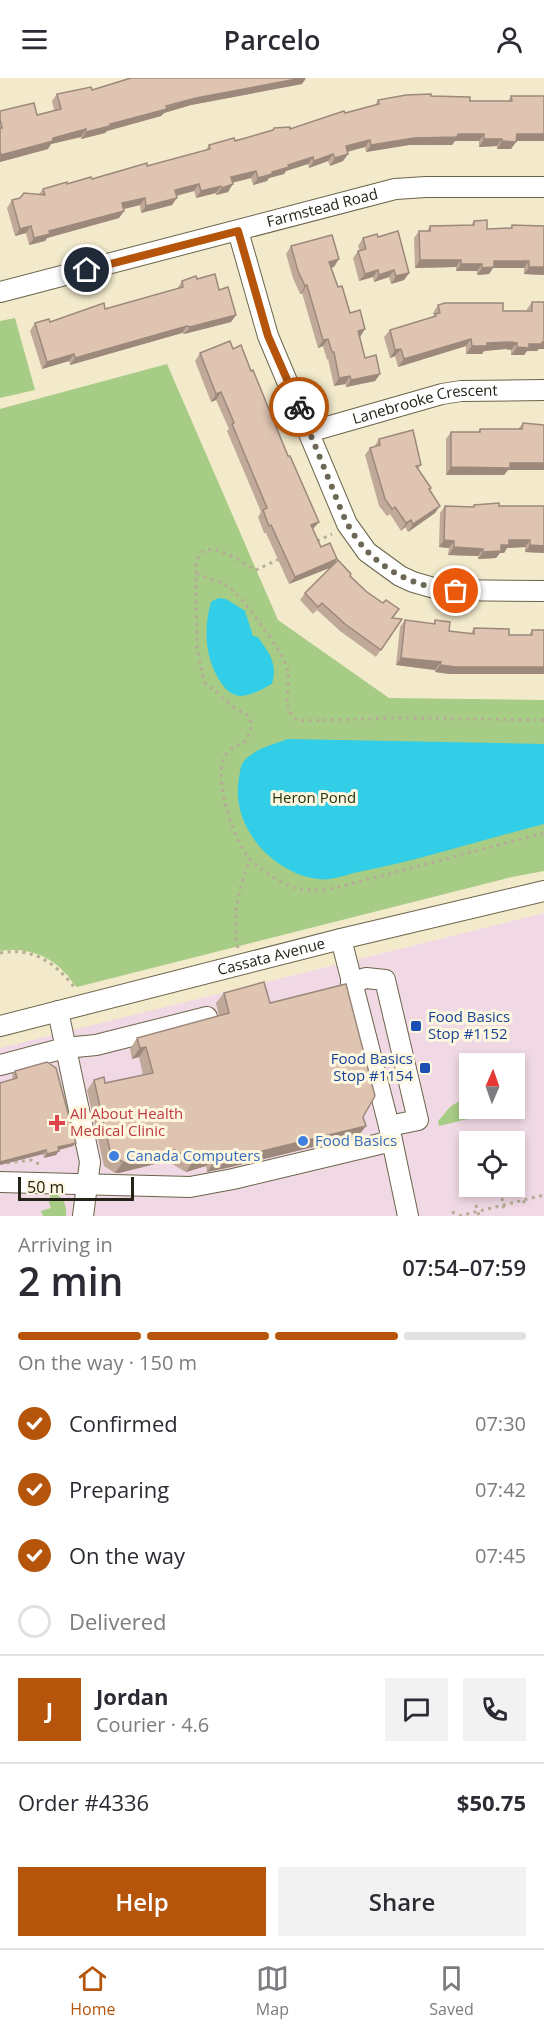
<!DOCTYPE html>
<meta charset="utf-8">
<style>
body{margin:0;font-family:"Open Sans",sans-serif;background:#f2f2f3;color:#2b2b33;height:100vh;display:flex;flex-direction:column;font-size:22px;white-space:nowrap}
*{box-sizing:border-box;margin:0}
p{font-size:20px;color:#7c7c81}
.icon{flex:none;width:33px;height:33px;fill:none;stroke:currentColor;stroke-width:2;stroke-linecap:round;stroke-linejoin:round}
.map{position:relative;height:1138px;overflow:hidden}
.side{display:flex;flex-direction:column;background:#fff;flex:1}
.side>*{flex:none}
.needle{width:39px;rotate:2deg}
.tools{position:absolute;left:459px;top:975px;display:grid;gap:12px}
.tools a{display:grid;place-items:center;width:66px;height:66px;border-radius:0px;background:#fff;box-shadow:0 3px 9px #0003;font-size:30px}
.scale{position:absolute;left:18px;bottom:15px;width:116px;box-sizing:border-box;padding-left:6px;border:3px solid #252217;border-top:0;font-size:16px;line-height:21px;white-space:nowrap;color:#252217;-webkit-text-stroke:4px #fef7df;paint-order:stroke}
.pin{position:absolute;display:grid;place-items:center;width:51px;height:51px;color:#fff;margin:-26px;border:3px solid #fff;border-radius:50%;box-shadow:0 2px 6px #0007}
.courier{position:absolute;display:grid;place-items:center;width:60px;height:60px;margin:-30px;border:4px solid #b4550b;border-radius:50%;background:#fff;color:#222;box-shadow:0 2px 8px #0007}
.overview em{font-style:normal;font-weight:600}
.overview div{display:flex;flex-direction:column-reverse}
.overview{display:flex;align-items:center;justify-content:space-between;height:102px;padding:0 18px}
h1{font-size:39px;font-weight:600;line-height:45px}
.bar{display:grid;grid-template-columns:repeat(4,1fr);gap:9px 6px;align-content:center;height:72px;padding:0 18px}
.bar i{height:8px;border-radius:4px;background:#e1e1e2}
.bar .selected{background:#b4550b}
.bar p{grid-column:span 4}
.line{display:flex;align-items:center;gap:15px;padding:0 18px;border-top:2px solid #e1e1e2}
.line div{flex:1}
.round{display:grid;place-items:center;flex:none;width:63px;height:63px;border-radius:0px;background:#f2f2f3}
ol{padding:0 18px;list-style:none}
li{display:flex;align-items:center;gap:18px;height:66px}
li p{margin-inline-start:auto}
li .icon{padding:6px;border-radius:50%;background:#b4550b;color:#fff;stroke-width:4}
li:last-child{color:#7c7c81}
li i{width:33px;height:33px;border:3px solid #e1e1e2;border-radius:50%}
.cta{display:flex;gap:12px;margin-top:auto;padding:12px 18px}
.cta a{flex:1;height:69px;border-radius:0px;background:#b4550b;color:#fff;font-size:24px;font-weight:600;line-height:69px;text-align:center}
.cta a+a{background:#f2f2f3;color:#2b2b33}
header{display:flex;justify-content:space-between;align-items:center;height:78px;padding:0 18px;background:#fff;font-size:27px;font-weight:600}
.menu{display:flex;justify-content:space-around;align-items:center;height:84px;border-top:2px solid #e1e1e2;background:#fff;font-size:16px;color:#7c7c81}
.menu a{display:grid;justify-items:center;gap:3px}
.menu .selected{color:#b4550b}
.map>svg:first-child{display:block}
.commercial{fill:#f0d9e4;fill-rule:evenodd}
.green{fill:#a7cc85}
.water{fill:#32cee8}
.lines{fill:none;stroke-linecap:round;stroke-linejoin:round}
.minor-casing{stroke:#6b644a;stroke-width:22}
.path{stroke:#b5ad95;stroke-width:3;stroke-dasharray:3 4.5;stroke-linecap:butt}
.minor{stroke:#fff;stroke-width:20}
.wall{fill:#c0a998}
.shaded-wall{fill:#9c897c}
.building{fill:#dfc4b1;stroke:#9c897c;stroke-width:1.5}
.done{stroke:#6d6856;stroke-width:6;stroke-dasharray:0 10.8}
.route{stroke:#b4550b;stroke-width:8}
.transit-dot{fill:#1a4fb4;stroke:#fef7df;stroke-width:2}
.health-dot{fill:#e0444e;stroke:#fef7df;stroke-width:2}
.shop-dot{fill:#3f7fe0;stroke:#fef7df;stroke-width:2}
.labels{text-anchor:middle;stroke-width:6;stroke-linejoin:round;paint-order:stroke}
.street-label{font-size:15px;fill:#252217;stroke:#fef7df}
.park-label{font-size:15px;fill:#22340f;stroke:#fef7df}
.transit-label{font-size:15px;fill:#164399;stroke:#fef7df;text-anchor:start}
.health-label{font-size:15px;fill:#be3a42;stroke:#fef7df;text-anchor:start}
.shop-label{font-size:15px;fill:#366cbe;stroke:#fef7df;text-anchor:start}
</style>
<header><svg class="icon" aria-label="menu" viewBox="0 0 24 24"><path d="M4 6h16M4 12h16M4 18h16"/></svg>Parcelo<svg class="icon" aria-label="person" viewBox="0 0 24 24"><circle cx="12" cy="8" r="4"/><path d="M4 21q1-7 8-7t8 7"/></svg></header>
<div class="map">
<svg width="544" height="1138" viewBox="0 0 544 1138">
<rect width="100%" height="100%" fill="#f3eacc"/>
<!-- commercial -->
<path class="commercial" d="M544 835V1138H0V970ZM470 986H514V1030H470ZM470 1064H514V1108H470Z"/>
<!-- green -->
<g class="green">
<path d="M15 240 35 312 0 320V243Z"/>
<path d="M167 286 278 542 389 620 544 622V793L512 799 77 909C72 905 70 899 65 895 49 876 24 869 0 873V331Z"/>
<path d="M462 1023 466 1035 485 1031H509L439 1048 438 1043C447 1034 449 1026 462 1023Z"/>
<path d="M51 1114C63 1118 67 1126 66 1138H43L41 1133 51 1130 49 1125Z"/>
</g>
<!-- water -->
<g class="water">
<path d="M218 520 226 521 245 533 253 558 258 559C269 576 278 584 272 606 262 611 253 617 241 618 233 618 226 612 222 606 205 582 203 552 211 524Z"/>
<path d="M288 661 544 666V746C482 762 421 782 358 794 346 797 330 803 318 801 272 795 230 748 239 700 240 695 240 688 244 683 255 670 273 667 288 661Z"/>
</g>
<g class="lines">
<!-- minor casing -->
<g class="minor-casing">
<g id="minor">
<path d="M238 153 268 258 347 446 367 474 400 498 413 504 441 512 544 513"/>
<path id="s1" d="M0 214 395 111 426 109H544"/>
<path id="s2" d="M309 354 442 316 461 313 544 312"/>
<path d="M341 861 389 1048 408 1138"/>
<path d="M351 905 366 900 385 902 418 1042 389 1048"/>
<path d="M58 933 90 1084 83 1138"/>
<path id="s3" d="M0 948 341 861 544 813"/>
<path d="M0 987 65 970 96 967 207 939"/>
<path d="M0 1104 190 1109 233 1101 392 1063"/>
</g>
</g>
<!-- path -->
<g class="path">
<path d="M317 463 332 456"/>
<path d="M196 496C195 449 237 482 256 492L281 480"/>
<path d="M544 642 393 640 298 643C277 629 295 604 285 584 278 569 242 518 230 510 221 503 207 500 196 496L197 569 204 604 235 630 247 637 252 646 247 662C238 667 226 672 223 682 215 706 234 765 251 782 262 793 276 802 290 808 305 814 320 812 335 810L544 755"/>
<path d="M238 870C231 839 239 810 250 781"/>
<path d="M0 875C34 869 55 885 75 910"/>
<path d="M7 1085 31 1082 41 1087"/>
<path d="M522 1115 525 1129"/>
<path d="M502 1120 504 1134"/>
<path d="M476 1127 479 1138"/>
<path d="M453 1133 454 1138"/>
<path d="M459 1138 544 1117"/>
</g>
<!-- minor -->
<use href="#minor" class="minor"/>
</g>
<!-- wall -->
<g class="wall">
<path d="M129 0H306L302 6 191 27 164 35 161 38 107 53 105 55 81 61V59L51 66 48 71 0 84V33L37 37 54 32 52 23 57 16 92 12Z"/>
<path d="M431 18 470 23H508L511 18 544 63H516L511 71H497V68L479 69V63H455L452 67H409L366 74 365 69 348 74V76L343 83 330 88 328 83 309 90 308 86 286 93 284 96 269 100 267 103 253 107 251 100 232 105 228 114 216 117V115L196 120 194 113 177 118 172 127 141 135 140 127 123 131 124 133 119 140 47 160 45 163 29 167 26 155 15 158 7 130 12 122 39 116 43 111 92 101 147 88 206 72 209 67 290 51 345 35 375 27 378 22Z"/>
<path d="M474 143 487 151 510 150 512 147 544 197 524 196V190H493L489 196 477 197V193H456V189L415 190 414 160 419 153H427L430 148 471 147Z"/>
<path d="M378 159 409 195 404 202 391 206 389 199 374 204 373 199 359 203 353 180 358 173H360L358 168 363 160Z"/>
<path d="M291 168 334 189 331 190 338 209 350 235 365 251 360 258 365 280 380 296 375 303 346 309 345 306 334 308 328 281 327 282 323 268 318 270 302 215 300 216 293 200 286 176Z"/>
<path d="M197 201 219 212 236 237 231 244 184 256 182 255 70 287 69 283 42 291 30 253 35 245 50 244 105 231 177 211 182 203Z"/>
<path d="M532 224 539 271 537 273H527L524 277H511V272L505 271 484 273 482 276H466V268L398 289 395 278 390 280 384 259 390 252 433 239 434 238 433 235 438 227 503 233H527V231Z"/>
<path d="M200 275 313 451 321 469 332 488 350 498 392 540 402 541 376 579 340 553 317 532 313 536 300 522 305 515 331 489 289 506 266 455H264L258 439 261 434 227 353 229 351 216 322 211 324 195 283Z"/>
<path d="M523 345 544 347 504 397H446V361L451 354H478L480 351H518Z"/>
<path d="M379 361 421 387 418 391 429 412 435 435 408 454 405 449 401 453 390 436 387 438 379 428 365 377 370 370 374 369Z"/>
<path d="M474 427 499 428H544V475L525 474V469L507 470 504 475H500L496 480 478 481V478L448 477 449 470 439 469 440 435 445 428 472 429Z"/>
<path d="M405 542 433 546 435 542 449 553 471 555 474 550 509 557H529L532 552H544L450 596 435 594V592L396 587 400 549Z"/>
<path d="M224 915 270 925 363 1039 366 1048 358 1058 231 1089 207 1094 206 1088 186 1094 167 1083 119 1095H115L104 1088 87 1012 94 1002 105 1005 143 997 139 979 132 981 130 971 137 960 219 938 216 925Z"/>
<path d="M15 993 76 1065 73 1068 58 1072 56 1077 44 1080 43 1076 0 1087V1005L13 1001 12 996Z"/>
</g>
<!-- shaded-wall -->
<g class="shaded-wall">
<path d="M301 0H306L302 6 191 27 164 35 161 38 107 53 105 55 81 61 86 54 196 20Z"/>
<path d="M86 51 81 59 51 66 48 71 0 84V79L1 77 53 60Z"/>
<path d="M458 56H484L479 63H455L452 67H409L366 74 371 67 414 60Z"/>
<path d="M517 56H544V63H512Z"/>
<path d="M484 61H502L497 68 479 69Z"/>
<path d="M370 62 365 69 341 75 346 68Z"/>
<path d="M502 63 516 64 511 71H497Z"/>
<path d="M333 76 328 83 309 90 314 83Z"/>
<path d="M348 76 343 83 330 88 335 80Z"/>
<path d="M313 79 308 86 286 93 284 96 269 100 267 103 253 107 258 100 288 87Z"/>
<path d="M256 93 251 100 226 106 231 99Z"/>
<path d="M199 106 194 113 170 119 175 112Z"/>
<path d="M233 106 228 114 216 117 222 110Z"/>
<path d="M221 108 216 115 196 120 201 113Z"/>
<path d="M145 120 140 127 116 133 122 125Z"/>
<path d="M177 120 172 127 141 135 146 128Z"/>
<path d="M124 133 119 140 47 160 45 163 29 167 34 160 49 153Z"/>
<path d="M31 148 26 155 15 158 20 151Z"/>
<path d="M339 181 334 189 324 191 329 184Z"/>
<path d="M420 182H461L456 189 415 190Z"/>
<path d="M494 183H529L524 190H493L489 196 477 197 482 190Z"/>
<path d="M461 186H482L477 193H456Z"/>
<path d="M529 189H544V197L524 196Z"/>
<path d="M378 192 373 199 359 203 365 196Z"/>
<path d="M394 192 389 199 374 204 379 197Z"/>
<path d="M409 195 404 202 391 206 396 198Z"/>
<path d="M307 207 302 215 300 216 305 208Z"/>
<path d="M236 237 231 244 184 256 190 249Z"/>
<path d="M187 248 182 255 70 287 75 280Z"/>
<path d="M365 251 360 259 358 253Z"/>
<path d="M328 261 323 268 318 270 323 262Z"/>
<path d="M471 261 466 268 398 289 404 281Z"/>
<path d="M510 264 517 265 511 272 505 271 484 273 482 276H466L472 268 487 265Z"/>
<path d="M544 264V271H539L537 273H527L524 277H511L517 269 529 266Z"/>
<path d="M401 271 395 278 390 280 395 272Z"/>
<path d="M74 276 69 283 42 291 47 284Z"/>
<path d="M380 296 375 303 346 309 351 302Z"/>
<path d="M350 298 345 306 334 308 339 300Z"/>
<path d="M221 314 216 322 211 324 216 316Z"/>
<path d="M510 385H544V392H508L504 397H446L451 389Z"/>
<path d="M440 428 435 435 408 454 413 446Z"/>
<path d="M411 442 405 449 401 453 406 445Z"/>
<path d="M319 444 313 451 311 447Z"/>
<path d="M444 462 454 463 449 470 439 469Z"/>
<path d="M509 462H530L525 469 507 470 504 475H500L496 480 478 481 483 474 501 467Z"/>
<path d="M530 467 544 468V475L525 474Z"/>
<path d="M454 469 483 471 478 478 448 477Z"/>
<path d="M337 481 332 489 289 506 295 499Z"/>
<path d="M401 580 441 584 435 592 396 587Z"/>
<path d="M440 587 544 589V596H450L435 594Z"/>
<path d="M146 969 139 979 132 981 140 970Z"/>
<path d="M366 1048 358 1058 231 1089 207 1094 215 1083Z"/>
<path d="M76 1065 73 1068 55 1073 58 1069Z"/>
<path d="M46 1072 43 1076 0 1087V1084Z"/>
<path d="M175 1072 167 1083 119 1095H115L123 1084Z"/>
<path d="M59 1073 56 1077 44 1080 47 1076Z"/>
<path d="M213 1078 206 1088 186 1094 193 1083Z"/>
</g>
<!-- building -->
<g class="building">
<path d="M131 0H302L196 20 166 28 167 31 110 46V48L86 54V51L53 60V63L1 77 0 73V50H2L0 41V33L34 25 37 37 61 31 57 16 91 9 92 12Z"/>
<path d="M431 16V18L470 19V23H512L511 18H544V56H517L516 64 502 63V61H484V56H458L457 59 414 60 371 67 370 62 346 68 348 76 335 80 333 76 314 83 313 79 288 87 289 89 272 94V96L258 100 256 93 231 99 233 106 222 110 221 108 201 113 199 106 175 112 177 120 146 128 145 120 122 125 124 133 49 153 50 156 34 160 31 148 20 151 12 122 20 120 24 115 45 117 43 111 67 104V106L91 99 92 101 147 85V88L210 71 209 67 234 60 235 63 273 52 274 50 290 49V51L344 33 345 35 379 26 378 22 406 17Z"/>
<path d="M487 142V151L512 150V147L544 148V189H529V183H494V189L482 190V186H461V182H420L419 153H430V148L474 147V143Z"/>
<path d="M398 153 409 195 396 198 394 192 379 197 378 192 365 196 358 173 366 171 363 160 377 156 378 159Z"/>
<path d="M332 157 339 181 329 184 338 209 342 208 350 235 360 232 365 251 358 253 365 280 376 277 380 296 351 302 350 298 339 300 334 274H332L328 261 323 262 307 207 305 208 298 193 291 168Z"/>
<path d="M215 196 219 212 228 209 236 237 190 249 187 248 75 280 74 276 47 284 35 245 49 241 50 244 104 225 105 231 183 209 182 203 196 198 197 201Z"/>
<path d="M532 224H544V264H542V266H529V270L517 269V265L510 264 487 265V268H472L471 261 404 281 401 271 395 272 390 252 436 238 435 236 440 235 438 227 445 225H503V233H532Z"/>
<path d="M230 263 233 271 241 267 251 293 253 292 288 378H290L319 444 311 447 321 469 330 465 337 481 295 499 271 447 269 448 263 432 267 430 232 346 234 345 221 314 216 316 200 275Z"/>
<path d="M523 345 544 347V385H510V390L451 389V354H480V351H522Z"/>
<path d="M413 352 421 387 416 388 431 410 429 411 440 428 413 446 411 442 406 445 395 429 392 431 385 421 370 370 380 367 379 361Z"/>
<path d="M499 425V428H544V468L530 467V462H509V467H501V473L483 474V471L454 469V463L444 462 445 428 474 429V427Z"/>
<path d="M338 482 351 496 350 498 367 514 383 525 386 522 399 531 392 540 402 541 381 572 345 546 322 525 318 529 305 515Z"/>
<path d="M405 542 435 546V542L450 544 449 553 474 556V550L509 551V557H532V552H544V589H456L440 587 441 584 401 580Z"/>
<path d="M264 904 270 925 346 906 375 1018 363 1039 366 1048 238 1079 215 1083 213 1078 193 1083 175 1072 127 1085 123 1084 111 1077 94 1002 104 999 105 1005 153 995 146 969 140 970 137 960 229 935 224 915Z"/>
<path d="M47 984 56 990 76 1065 58 1069 59 1073 47 1076 46 1072 0 1084V1005L17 1000 15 993Z"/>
</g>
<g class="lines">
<!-- done -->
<path class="done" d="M299 329C309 353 319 377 329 402 335 416 340 431 347 445 368 486 411 510 456 513"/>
<!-- route -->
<path class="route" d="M87 192 238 153 268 258 299 329"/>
</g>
<!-- markers -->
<g class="transit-dot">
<rect x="410" y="942" width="12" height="12" rx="3"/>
<rect x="419" y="984" width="12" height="12" rx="3"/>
</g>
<path class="health-dot" d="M54 1036h6v6h6v6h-6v6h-6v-6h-6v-6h6z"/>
<g class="shop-dot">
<circle cx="303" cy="1063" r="6"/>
<circle cx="114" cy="1078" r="6"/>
</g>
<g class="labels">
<!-- street labels -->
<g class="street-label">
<text dy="5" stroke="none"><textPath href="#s1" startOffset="333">Farmstead Road</textPath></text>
<text dy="5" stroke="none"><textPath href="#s2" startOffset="120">Lanebrooke Crescent</textPath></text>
<text dy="5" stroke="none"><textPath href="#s3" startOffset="280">Cassata Avenue</textPath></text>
</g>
<!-- park labels -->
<g class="park-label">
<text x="314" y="725">Heron Pond</text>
</g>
<!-- transit labels -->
<g class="transit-label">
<text x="428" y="944">Food Basics<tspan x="428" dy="17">Stop #1152</tspan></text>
<text x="413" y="986" text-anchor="end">Food Basics<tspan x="413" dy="17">Stop #1154</tspan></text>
</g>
<!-- health labels -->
<g class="health-label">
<text x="70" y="1041">All About Health<tspan x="70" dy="17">Medical Clinic</tspan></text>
</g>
<!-- shop labels -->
<g class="shop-label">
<text x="315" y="1068">Food Basics</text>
<text x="126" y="1083">Canada Computers</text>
</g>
</g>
</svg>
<div class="tools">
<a><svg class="needle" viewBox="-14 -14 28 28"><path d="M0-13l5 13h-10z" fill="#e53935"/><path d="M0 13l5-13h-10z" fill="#7c7c81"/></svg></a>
<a><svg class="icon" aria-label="locate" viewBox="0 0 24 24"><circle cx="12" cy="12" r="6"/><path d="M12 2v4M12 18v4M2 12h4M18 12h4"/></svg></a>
</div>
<div class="scale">50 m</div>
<div class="pin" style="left:456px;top:513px;background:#ea580c"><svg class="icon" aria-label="bag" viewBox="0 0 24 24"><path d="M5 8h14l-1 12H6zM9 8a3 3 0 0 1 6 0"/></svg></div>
<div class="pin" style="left:87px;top:192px;background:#1f2937"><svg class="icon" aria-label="home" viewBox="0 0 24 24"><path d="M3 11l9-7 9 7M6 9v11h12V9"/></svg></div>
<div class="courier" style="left:299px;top:329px"><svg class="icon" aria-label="bike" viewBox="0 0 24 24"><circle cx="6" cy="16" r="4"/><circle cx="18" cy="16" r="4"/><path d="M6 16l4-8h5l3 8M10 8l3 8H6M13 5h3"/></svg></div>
</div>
<section class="side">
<div class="overview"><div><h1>2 min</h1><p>Arriving in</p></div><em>07:54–07:59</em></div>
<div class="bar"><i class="selected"></i><i class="selected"></i><i class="selected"></i><i></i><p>On the way · 150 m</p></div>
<ol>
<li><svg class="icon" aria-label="check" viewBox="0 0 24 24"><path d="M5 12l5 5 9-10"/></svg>Confirmed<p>07:30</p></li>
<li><svg class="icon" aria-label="check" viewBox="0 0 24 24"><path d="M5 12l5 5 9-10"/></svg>Preparing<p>07:42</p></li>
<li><svg class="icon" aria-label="check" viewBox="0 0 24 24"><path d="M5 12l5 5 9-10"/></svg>On the way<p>07:45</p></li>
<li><i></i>Delivered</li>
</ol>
<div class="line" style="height:108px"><b class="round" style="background:#b4550b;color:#fff">J</b><div><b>Jordan</b><p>Courier · 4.6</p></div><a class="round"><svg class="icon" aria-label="chat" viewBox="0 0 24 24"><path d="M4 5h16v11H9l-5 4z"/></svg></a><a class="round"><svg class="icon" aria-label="phone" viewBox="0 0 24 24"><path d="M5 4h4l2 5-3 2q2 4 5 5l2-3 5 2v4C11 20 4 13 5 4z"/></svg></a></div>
<div class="line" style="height:78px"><div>Order #4336</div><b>$50.75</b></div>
<div class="cta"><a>Help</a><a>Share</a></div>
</section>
<nav class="menu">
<a class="selected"><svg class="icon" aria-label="home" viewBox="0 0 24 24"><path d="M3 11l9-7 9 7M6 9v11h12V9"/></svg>Home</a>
<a><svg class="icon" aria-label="map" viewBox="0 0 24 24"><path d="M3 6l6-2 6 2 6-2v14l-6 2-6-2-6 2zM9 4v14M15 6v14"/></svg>Map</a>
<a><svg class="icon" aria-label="saved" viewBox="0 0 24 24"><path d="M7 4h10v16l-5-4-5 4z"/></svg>Saved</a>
</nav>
